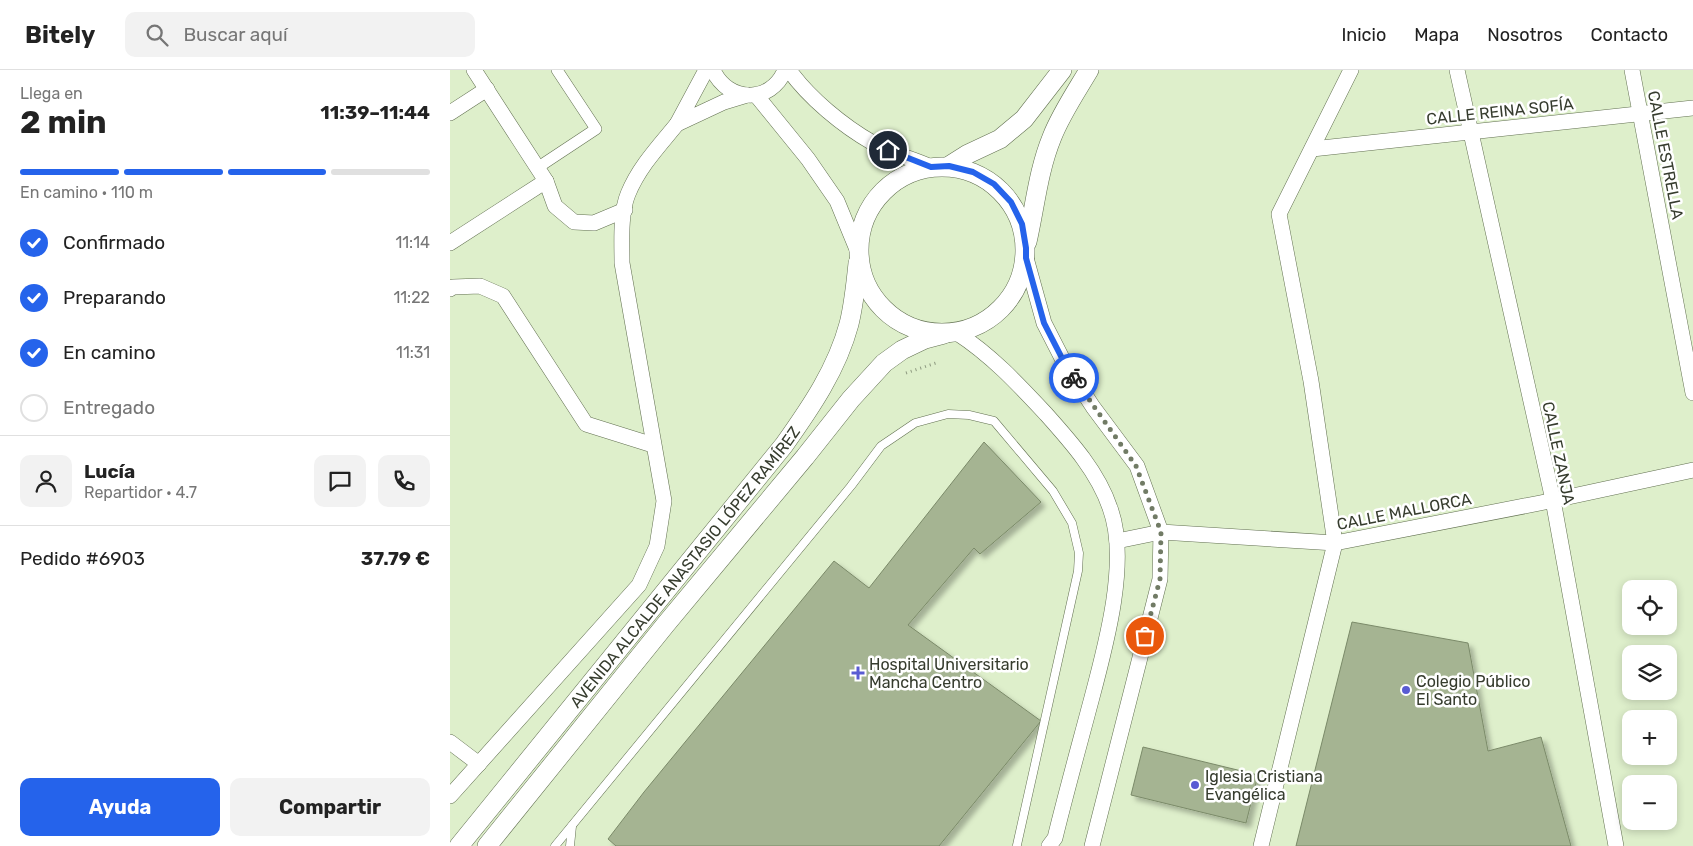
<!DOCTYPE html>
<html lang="es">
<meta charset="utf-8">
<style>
body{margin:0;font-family:Rubik,sans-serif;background:#f2f2f2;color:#222;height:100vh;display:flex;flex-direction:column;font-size:19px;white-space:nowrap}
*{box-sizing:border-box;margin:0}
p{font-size:16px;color:#767676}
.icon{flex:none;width:28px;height:28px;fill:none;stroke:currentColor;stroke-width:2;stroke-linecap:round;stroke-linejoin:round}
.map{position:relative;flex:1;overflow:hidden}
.drawer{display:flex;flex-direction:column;background:#fff;width:450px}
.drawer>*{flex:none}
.buttons{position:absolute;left:1172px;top:510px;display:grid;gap:10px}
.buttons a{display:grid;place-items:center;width:55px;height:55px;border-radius:10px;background:#fff;box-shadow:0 2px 8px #0003;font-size:25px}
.pin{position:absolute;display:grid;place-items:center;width:42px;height:42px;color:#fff;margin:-21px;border:2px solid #fff;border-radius:50%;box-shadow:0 1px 5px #0007}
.courier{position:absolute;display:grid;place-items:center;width:50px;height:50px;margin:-25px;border:4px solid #2563eb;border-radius:50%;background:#fff;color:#222;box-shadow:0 1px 6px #0007}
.overview em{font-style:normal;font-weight:700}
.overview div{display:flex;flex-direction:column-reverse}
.overview{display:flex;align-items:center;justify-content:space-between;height:85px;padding:0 20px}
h1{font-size:32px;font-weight:700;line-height:38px}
.bar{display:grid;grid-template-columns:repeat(4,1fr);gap:8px 5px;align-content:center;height:60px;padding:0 20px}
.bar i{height:6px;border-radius:4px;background:#e0e0e0}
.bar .on{background:#2563eb}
.bar p{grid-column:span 4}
.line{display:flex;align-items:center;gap:12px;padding:0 20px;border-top:1px solid #e0e0e0}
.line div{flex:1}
.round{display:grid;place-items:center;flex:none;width:52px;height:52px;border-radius:10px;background:#f2f2f2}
ol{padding:0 20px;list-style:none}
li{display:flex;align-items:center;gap:15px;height:55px}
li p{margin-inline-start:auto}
li .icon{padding:5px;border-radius:50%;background:#2563eb;color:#fff;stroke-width:4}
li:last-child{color:#767676}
li i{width:28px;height:28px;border:2px solid #e0e0e0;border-radius:50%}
.action{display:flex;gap:10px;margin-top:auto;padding:10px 20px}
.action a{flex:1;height:58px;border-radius:10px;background:#2563eb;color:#fff;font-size:20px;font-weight:700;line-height:58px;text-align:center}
.action a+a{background:#f2f2f2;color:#222}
header{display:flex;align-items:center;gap:30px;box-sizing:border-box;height:70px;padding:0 25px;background:#fff;border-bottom:1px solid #e0e0e0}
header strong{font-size:24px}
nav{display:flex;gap:28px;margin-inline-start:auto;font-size:18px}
.search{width:350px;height:45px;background:#f2f2f2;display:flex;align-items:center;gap:12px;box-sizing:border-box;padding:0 18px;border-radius:10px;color:#767676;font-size:19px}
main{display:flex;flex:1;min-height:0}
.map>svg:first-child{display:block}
.building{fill:#a5b492;stroke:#7b8a69;filter:url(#shadow)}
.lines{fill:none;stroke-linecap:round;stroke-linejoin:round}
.service-casing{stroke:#627051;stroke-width:9}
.pedestrian-casing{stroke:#627051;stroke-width:12}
.minor-casing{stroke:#627051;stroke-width:16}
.tertiary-casing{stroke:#627051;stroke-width:20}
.path{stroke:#8e9a80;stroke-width:3;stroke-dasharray:1 4;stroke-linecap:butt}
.service{stroke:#fff;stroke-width:8}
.pedestrian{stroke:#fff;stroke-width:11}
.minor{stroke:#fff;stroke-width:15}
.tertiary{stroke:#fff;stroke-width:19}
.done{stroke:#717b65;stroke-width:5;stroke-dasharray:0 9}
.route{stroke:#2563eb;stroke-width:6}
.poi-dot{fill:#595bd3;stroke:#fff;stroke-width:2}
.labels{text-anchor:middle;stroke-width:5;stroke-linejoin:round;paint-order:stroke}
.street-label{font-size:16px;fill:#363c2e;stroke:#fff}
.poi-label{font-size:16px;fill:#363c2e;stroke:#fff;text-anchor:start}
</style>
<header>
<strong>Bitely</strong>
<div class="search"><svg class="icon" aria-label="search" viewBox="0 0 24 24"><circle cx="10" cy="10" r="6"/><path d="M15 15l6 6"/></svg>Buscar aquí</div>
<nav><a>Inicio</a><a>Mapa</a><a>Nosotros</a><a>Contacto</a></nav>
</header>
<main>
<section class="drawer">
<div class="overview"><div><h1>2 min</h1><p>Llega en</p></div><em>11:39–11:44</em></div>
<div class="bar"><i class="on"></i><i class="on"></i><i class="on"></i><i></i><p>En camino · 110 m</p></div>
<ol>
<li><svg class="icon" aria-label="check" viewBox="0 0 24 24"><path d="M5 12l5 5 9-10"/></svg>Confirmado<p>11:14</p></li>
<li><svg class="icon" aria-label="check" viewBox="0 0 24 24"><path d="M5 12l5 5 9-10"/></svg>Preparando<p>11:22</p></li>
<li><svg class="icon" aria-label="check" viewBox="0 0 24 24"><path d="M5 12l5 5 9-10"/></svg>En camino<p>11:31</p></li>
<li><i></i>Entregado</li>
</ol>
<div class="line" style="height:90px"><a class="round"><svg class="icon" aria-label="person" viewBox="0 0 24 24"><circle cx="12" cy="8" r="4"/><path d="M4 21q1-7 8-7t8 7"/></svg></a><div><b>Lucía</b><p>Repartidor · 4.7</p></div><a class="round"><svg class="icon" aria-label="chat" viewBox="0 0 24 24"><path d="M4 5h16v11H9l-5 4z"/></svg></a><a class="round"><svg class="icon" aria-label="phone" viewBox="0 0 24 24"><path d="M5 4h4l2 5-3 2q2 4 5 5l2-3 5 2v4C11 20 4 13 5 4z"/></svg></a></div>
<div class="line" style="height:65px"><div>Pedido #6903</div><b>37.79 €</b></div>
<div class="action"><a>Ayuda</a><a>Compartir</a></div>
</section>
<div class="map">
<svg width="1243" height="776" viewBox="0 0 1243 776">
<defs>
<filter id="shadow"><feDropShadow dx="4.5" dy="4.5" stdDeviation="2.5" flood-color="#0004"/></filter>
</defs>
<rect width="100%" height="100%" fill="#deefcb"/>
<!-- building -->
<g class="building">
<path d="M534 372 591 432 530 484 524 478 458 555 591 651 489 776H166L158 769 194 722 384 491 419 518Z"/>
<path d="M902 552 1018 573 1038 681 1091 667 1121 776H846Z"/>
<path d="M693 677 808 705 796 753 681 725Z"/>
</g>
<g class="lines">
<!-- service casing -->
<g class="service-casing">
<g id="service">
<path d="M105 776 401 416 431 376 465 353 498 344 519 345 544 351 603 421 622 453 629 483 628 501 567 775"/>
<path d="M120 776 122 756"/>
</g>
</g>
<!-- pedestrian casing -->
<g class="pedestrian-casing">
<path id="pedestrian" d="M87 98 146 59 107 0"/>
</g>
<!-- minor casing -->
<g class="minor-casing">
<g id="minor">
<path d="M24 0 96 111 105 136 124 152 144 153 175 140"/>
<path d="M256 0 227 54 274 32 297 25"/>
<path d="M263 0C278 33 321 34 335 0"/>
<path d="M339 0C359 28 393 56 423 73 441 84 462 88 481 97"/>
<path d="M1007 0 1103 430 1166 776"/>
<path d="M1182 0 1243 323"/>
<path d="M306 25 358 89 387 131 408 182"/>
<path d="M0 43 37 19"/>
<path d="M862 79 1243 38"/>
<path d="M0 173 96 111"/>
<path d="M576 188 594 253 615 294 643 337 687 396 711 462 710 509 642 776"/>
<path d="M0 219 3 217 30 216 53 226 136 354 203 375"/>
<path d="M507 263C541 285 568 314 596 344 621 372 648 402 660 438 681 494 652 589 637 646 626 687 615 727 605 768L599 776"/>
<path d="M667 471 711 462 885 473 1090 433 1243 400"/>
<path d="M0 672 29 694"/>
<path d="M0 726 189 515 207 476 214 431 172 193C172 173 170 143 178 124 189 97 209 76 227 54"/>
<path d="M811 776 885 473 861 311 829 144 901 0"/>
</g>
</g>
<!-- tertiary casing -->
<g class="tertiary-casing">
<g id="tertiary">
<path d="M499 96 518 84 550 69 574 49 612 0"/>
<circle cx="492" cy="180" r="83"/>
<path d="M577 172C585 137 588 101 602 67 611 44 626 22 639 0"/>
<path id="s1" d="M9 776 334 375C361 337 387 299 399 254 404 234 406 213 408 193"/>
<path d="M37 776 216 554 355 387 401 329 434 293 452 280 475 269 494 264"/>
</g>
</g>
<!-- path -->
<path class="path" d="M456 303 489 292"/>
<!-- service -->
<use href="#service" class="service"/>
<!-- pedestrian -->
<use href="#pedestrian" class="pedestrian"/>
<!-- minor -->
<use href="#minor" class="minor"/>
<!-- tertiary -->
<use href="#tertiary" class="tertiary"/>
</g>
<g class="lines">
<!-- done -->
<path class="done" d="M624 308 686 396 711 462 710 509 695 566"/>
<!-- route -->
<path class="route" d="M438 80 481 97 499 96 523 102 544 114 561 132 572 154 576 178V188L594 253 615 294 624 308"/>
</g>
<!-- markers -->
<g class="poi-dot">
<path d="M405.5 595.5h5v5h5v5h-5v5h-5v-5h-5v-5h5z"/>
<circle cx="956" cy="620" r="5"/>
<circle cx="745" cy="715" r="5"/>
</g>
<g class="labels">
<!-- street labels -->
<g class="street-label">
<text transform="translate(1050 41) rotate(-6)" y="6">CALLE REINA SOFÍA</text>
<text transform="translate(1216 85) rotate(79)" y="6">CALLE ESTRELLA</text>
<text transform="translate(1109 383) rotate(78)" y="6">CALLE ZANJA</text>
<text transform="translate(954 441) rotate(-11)" y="6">CALLE MALLORCA</text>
<text dy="6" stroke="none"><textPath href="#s1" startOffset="359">AVENIDA ALCALDE ANASTASIO LÓPEZ RAMÍREZ</textPath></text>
</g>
<!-- poi labels -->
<g class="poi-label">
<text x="419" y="600">Hospital Universitario<tspan x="419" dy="18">Mancha Centro</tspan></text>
<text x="966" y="617">Colegio Público<tspan x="966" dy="18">El Santo</tspan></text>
<text x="755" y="712">Iglesia Cristiana<tspan x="755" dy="18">Evangélica</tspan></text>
</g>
</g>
</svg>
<div class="buttons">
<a><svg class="icon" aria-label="locate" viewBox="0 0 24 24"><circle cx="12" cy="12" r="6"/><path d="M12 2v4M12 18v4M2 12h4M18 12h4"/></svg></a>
<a><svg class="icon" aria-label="layers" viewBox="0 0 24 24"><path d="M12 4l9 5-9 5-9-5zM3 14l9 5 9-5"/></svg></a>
<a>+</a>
<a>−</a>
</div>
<div class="pin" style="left:695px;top:566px;background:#ea580c"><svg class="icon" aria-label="bag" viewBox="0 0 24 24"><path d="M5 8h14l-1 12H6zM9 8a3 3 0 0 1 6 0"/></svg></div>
<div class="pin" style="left:438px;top:80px;background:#1f2937"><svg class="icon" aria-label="home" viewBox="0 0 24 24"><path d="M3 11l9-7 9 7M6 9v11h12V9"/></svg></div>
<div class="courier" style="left:624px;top:308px"><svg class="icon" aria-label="bike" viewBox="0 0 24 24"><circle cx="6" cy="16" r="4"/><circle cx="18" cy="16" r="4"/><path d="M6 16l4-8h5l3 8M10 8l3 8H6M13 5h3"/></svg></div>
</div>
</main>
